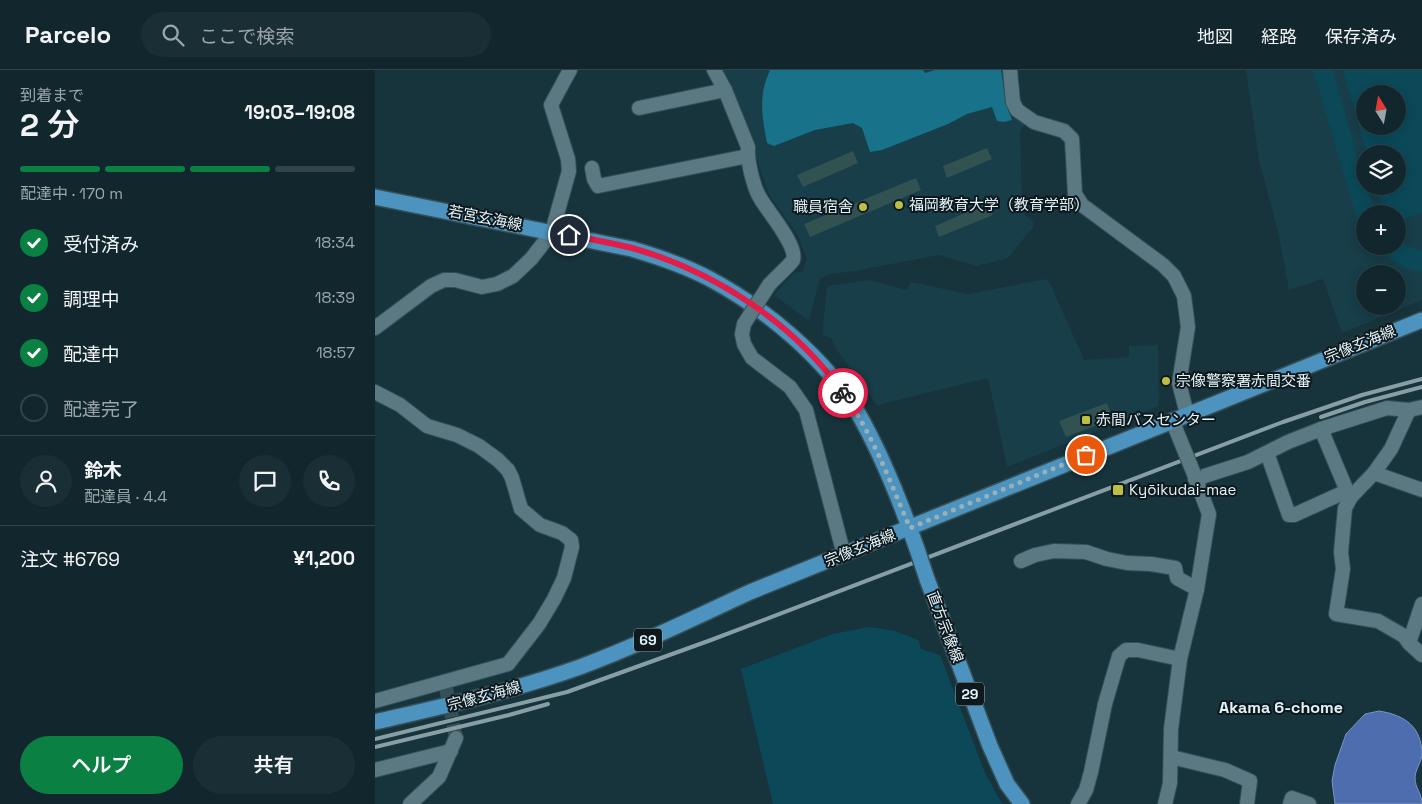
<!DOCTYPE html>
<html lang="ja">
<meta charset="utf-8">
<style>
body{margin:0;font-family:"Space Grotesk","Noto Sans JP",sans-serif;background:#1a2f35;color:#f1f3f6;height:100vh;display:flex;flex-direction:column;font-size:19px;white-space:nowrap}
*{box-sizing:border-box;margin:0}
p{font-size:16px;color:#9ca5aa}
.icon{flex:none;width:28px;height:28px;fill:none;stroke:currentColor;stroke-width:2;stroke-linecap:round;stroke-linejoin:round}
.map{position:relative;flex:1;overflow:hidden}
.panel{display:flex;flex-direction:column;background:#11272d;width:375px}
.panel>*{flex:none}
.needle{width:32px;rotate:349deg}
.tools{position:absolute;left:981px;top:15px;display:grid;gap:10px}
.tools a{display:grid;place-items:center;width:50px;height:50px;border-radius:50%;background:#11272d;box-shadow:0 2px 12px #0003,0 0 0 1px #304449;font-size:25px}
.pin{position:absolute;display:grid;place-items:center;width:42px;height:42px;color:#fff;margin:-21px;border:2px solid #fff;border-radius:50%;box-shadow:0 1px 5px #0007}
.courier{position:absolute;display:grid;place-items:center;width:50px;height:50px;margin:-25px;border:4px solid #e11d48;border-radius:50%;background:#fff;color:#222;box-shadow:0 1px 6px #0007}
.head em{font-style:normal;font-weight:600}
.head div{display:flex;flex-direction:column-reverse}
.head{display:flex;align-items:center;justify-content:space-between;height:85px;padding:0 20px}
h1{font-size:32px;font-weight:600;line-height:38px}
.bar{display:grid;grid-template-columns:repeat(4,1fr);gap:8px 5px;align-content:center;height:60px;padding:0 20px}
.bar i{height:6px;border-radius:4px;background:#304449}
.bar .current{background:#0b8043}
.bar p{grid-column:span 4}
.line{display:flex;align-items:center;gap:12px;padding:0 20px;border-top:1px solid #304449}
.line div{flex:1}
.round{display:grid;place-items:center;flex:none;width:52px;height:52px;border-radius:26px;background:#1a2f35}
ol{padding:0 20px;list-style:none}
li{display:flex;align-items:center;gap:15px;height:55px}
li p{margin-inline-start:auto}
li .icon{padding:5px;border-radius:50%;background:#0b8043;color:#fff;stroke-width:4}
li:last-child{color:#9ca5aa}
li i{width:28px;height:28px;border:2px solid #304449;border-radius:50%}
.action{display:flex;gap:10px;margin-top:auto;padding:10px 20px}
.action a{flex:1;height:58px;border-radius:30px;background:#0b8043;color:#fff;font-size:20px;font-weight:600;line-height:58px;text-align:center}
.action a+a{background:#1a2f35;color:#f1f3f6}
header{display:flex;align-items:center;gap:30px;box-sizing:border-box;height:70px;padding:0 25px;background:#11272d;border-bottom:1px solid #304449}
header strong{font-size:24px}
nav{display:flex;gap:28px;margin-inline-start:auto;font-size:18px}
.search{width:350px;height:45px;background:#1a2f35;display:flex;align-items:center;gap:12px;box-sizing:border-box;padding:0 18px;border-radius:28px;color:#9ca5aa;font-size:19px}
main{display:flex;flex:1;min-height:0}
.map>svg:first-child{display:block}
.built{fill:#173e49;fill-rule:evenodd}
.green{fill:#0b4959;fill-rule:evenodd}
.forest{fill:#187289}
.water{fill:#4e6dae;stroke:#7a95c4}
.building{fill:#325252}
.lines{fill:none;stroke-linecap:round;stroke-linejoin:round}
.minor-tunnel{stroke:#355058;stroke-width:14;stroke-dasharray:14 7;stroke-linecap:butt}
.minor-casing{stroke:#364f56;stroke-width:16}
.major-casing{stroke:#364f56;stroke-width:18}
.minor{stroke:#5b7983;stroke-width:14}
.major{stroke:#4c93bf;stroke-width:15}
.rail{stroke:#889ea5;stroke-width:4}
.minor-bridge-casing{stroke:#364f56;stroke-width:16;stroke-linecap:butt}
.major-bridge-casing{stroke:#364f56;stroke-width:18;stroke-linecap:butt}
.minor-bridge{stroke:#5b7983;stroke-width:14}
.major-bridge{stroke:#4c93bf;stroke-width:15}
.done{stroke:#9bb0b6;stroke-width:5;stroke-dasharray:0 9}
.route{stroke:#e11d48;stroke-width:6}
.poi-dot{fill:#bebf42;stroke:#0d191d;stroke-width:2}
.labels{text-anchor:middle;stroke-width:4;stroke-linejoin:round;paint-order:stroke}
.shield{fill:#0d191d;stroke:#a2b1b6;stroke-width:1}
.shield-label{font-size:14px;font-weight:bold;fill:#e2f2f8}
.poi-label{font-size:15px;fill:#e2f2f8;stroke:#0d191d;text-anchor:start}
.street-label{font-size:15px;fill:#e2f2f8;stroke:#0d191d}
.neighbourhood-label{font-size:16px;font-weight:bold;fill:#e2f2f8;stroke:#0d191d}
</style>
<header>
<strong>Parcelo</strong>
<div class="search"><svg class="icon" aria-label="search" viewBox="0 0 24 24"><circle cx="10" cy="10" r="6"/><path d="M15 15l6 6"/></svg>ここで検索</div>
<nav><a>地図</a><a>経路</a><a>保存済み</a></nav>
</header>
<main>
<section class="panel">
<div class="head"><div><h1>2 分</h1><p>到着まで</p></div><em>19:03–19:08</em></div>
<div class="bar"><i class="current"></i><i class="current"></i><i class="current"></i><i></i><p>配達中 · 170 m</p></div>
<ol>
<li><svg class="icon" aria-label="check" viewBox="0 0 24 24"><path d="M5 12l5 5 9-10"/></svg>受付済み<p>18:34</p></li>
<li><svg class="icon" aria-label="check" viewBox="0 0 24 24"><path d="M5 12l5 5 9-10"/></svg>調理中<p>18:39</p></li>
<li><svg class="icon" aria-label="check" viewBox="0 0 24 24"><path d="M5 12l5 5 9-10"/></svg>配達中<p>18:57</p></li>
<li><i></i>配達完了</li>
</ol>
<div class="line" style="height:90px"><a class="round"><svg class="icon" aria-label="person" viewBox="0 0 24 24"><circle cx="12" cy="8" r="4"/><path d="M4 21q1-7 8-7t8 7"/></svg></a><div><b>鈴木</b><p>配達員 · 4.4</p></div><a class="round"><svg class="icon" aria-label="chat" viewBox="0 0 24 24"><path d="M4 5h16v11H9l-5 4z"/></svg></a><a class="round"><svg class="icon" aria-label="phone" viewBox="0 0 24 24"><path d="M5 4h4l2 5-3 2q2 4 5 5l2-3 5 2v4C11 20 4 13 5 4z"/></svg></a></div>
<div class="line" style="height:65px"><div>注文 #6769</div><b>¥1,200</b></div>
<div class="action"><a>ヘルプ</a><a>共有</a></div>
</section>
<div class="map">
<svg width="1047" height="734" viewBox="0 0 1047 734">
<rect width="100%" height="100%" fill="#17343c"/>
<!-- built -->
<g class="built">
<path d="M346 0H630L651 53 645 61 647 124 649 144 658 151V157L633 188 602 196 564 185 480 201 456 204 445 208 434 251 399 225 419 203 428 201 432 189 421 162 394 125 369 52Z"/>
<path d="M871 0H1047V230L967 263 948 209 914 220 903 162 884 90ZM990 24H1022V56H990ZM990 84H1022V116H990ZM990 144H1022V176H990ZM990 204H1022V236H990Z"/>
<path d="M671 209 675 213 709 290 754 287V276L783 275 784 336 632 397 613 308 502 335 461 279 456 268 447 265 452 216 494 210 532 220 536 212 593 224Z"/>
</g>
<!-- green -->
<g class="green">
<path d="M938 0H958L990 116 1002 144H990V165L983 152Z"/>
<path d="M968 0H1047V143L1023 150 1022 144H1009L1001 116H1022V84H992ZM990 24H1022V56H990Z"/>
<path d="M1023 169 1032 176 1047 181V202L1030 198 999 176H1022Z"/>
<path d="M494 557 520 561 543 570 546 579 565 585 610 703 627 734H398L366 599 458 564Z"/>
</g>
<!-- forest -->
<path class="forest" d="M395 0H548L550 3 560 0H626L631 34 637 50 629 52 622 51 617 37 592 44 573 54 507 80 495 82 487 58 478 53 440 60 399 76 392 73C387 45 383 26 395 0Z"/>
<!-- water -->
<path class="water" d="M1004 641C1029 645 1047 656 1047 685 1046 693 1040 700 1040 708 1040 718 1047 723 1047 734H960L957 711 960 695 971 664 990 644Z"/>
<!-- building -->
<g class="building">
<path d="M612 78 617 89 572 108 568 96Z"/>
<path d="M478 81 483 93 428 117 422 105Z"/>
<path d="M541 108 546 120 435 167 429 154Z"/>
<path d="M613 133 618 145 564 167 560 156Z"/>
<path d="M732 333 738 349 691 367 684 351Z"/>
</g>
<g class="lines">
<!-- minor-tunnel -->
<path class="minor-tunnel" d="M70 613 81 668"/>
<!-- minor casing -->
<g class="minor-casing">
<g id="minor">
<path d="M339 0 350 20 373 77C372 90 378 115 384 126 391 140 423 175 418 190 416 194 398 210 394 215"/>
<path d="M635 0 638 32 642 40 659 52 689 61 697 69 700 124 707 135 788 195 799 206 809 226 813 257 804 313 812 344"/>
<path d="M264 38 350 20"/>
<path d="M217 98 219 109 223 116 373 86"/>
<path d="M369 254 367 264 369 274 377 288 415 317 431 340 469 485"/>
<path d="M0 258 56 216 69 210H80L107 217 122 214 138 206 156 189 177 162 194 101 193 89 176 35 195 0"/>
<path d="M0 322 25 335 52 356 82 365 104 376 123 390 133 400 137 408 146 439 165 455 187 463 196 470 197 477 189 508 179 529 164 554 133 594 0 631"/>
<path d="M1034 340 1016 379 999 403 976 427 970 438 966 482 968 499 961 544 1003 551 1029 566 1034 573 1047 585"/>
<path d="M797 350 808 377"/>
<path d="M946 359 972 421 976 427"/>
<path d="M892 383 914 445H919L972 421"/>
<path d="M999 403 1047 420"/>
<path d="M820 409 873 392 913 372 946 359 1012 338 1034 340 1047 337"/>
<path d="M646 491 660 485 679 481 711 482 732 489 752 493 776 494 800 498 802 508 822 519"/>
<path d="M1034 573 1047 534"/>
<path d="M796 687 850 700 875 711 872 734"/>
<path d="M0 700 76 681"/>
<path d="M35 734 64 707 81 668"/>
<path d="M703 734 711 720 716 702 730 634 744 586 751 580H763L805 589"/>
<path d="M790 734 795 713 796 659 805 589 822 519 834 444 819 404"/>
<path d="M915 734 917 728 934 734"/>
</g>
</g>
<!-- major casing -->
<g class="major-casing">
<g id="major">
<path d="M0 127 257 179C284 187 311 196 335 209 391 239 450 288 483 343 507 385 526 433 542 479"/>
<path d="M552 509 615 676 632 714 647 734"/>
<path d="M0 652C69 636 138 621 205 597 264 575 319 548 375 522L1047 250"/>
</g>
</g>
<!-- minor -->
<use href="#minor" class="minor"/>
<!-- major -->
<use href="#major" class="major"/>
<!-- rail -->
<g class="rail">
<path d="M946 347 990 332 1047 317"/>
<path d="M0 669 192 622 336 570 908 352 987 325 1047 309"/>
<path d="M0 677 134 645 173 634"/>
</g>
<!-- minor-bridge casing -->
<g class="minor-bridge-casing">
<g id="minor-bridge">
<path d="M369 254 394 215"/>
<path d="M808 377 819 404"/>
</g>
</g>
<!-- major-bridge casing -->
<g class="major-bridge-casing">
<path id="major-bridge" d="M542 479 552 509"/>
</g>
<!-- minor-bridge -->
<use href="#minor-bridge" class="minor-bridge"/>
<!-- major-bridge -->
<use href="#major-bridge" class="major-bridge"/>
</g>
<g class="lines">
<!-- done -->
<path class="done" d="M468 323C498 364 515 412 535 458L711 385"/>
<!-- route -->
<path class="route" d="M194 165C215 169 236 173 257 178 339 201 419 253 468 323"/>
</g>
<!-- markers -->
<g class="poi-dot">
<circle cx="524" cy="135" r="5"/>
<circle cx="488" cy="137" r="5"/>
<circle cx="791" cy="311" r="5"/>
<rect x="706" y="345" width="10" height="10" rx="2.5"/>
<rect x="737" y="414" width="12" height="12" rx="2.5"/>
</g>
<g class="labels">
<!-- shield labels -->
<g class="shield">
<rect x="259" y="558.5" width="28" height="23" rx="4"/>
<rect x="581" y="612.5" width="28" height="23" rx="4"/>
</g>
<g class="shield-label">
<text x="273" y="575">69</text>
<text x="595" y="629">29</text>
</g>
<!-- poi labels -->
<g class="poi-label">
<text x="534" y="140">福岡教育大学（教育学部）</text>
<text x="478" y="142" text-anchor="end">職員宿舎</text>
<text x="801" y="316">宗像警察署赤間交番</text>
<text x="721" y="355">赤間バスセンター</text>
<text x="754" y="425">Kyōikudai-mae</text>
</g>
<!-- street labels -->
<g class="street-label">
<text transform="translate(110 148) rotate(11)" y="5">若宮玄海線</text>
<text transform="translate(985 274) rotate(-22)" y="5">宗像玄海線</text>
<text transform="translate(485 478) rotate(-22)" y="5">宗像玄海線</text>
<text transform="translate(570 557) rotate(69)" y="5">直方宗像線</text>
<text transform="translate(109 626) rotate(-15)" y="5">宗像玄海線</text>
</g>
<!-- neighbourhood labels -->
<g class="neighbourhood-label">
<text x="906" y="643">Akama 6-chome</text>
</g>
</g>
</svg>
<div class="tools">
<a><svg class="needle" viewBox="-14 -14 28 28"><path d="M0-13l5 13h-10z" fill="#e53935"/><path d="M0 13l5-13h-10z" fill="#9ca5aa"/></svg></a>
<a><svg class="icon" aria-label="layers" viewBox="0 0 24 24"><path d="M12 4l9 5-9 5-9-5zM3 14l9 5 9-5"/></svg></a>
<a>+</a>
<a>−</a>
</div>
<div class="pin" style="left:711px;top:385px;background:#ea580c"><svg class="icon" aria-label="bag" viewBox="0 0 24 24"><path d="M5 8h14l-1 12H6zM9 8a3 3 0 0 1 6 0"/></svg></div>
<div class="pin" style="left:194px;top:165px;background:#1f2937"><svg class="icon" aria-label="home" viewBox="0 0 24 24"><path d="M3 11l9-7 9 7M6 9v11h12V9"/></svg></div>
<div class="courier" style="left:468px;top:323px"><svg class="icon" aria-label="bike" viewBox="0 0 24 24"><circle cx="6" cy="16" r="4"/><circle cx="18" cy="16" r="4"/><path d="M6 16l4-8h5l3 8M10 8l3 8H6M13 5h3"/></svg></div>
</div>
</main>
